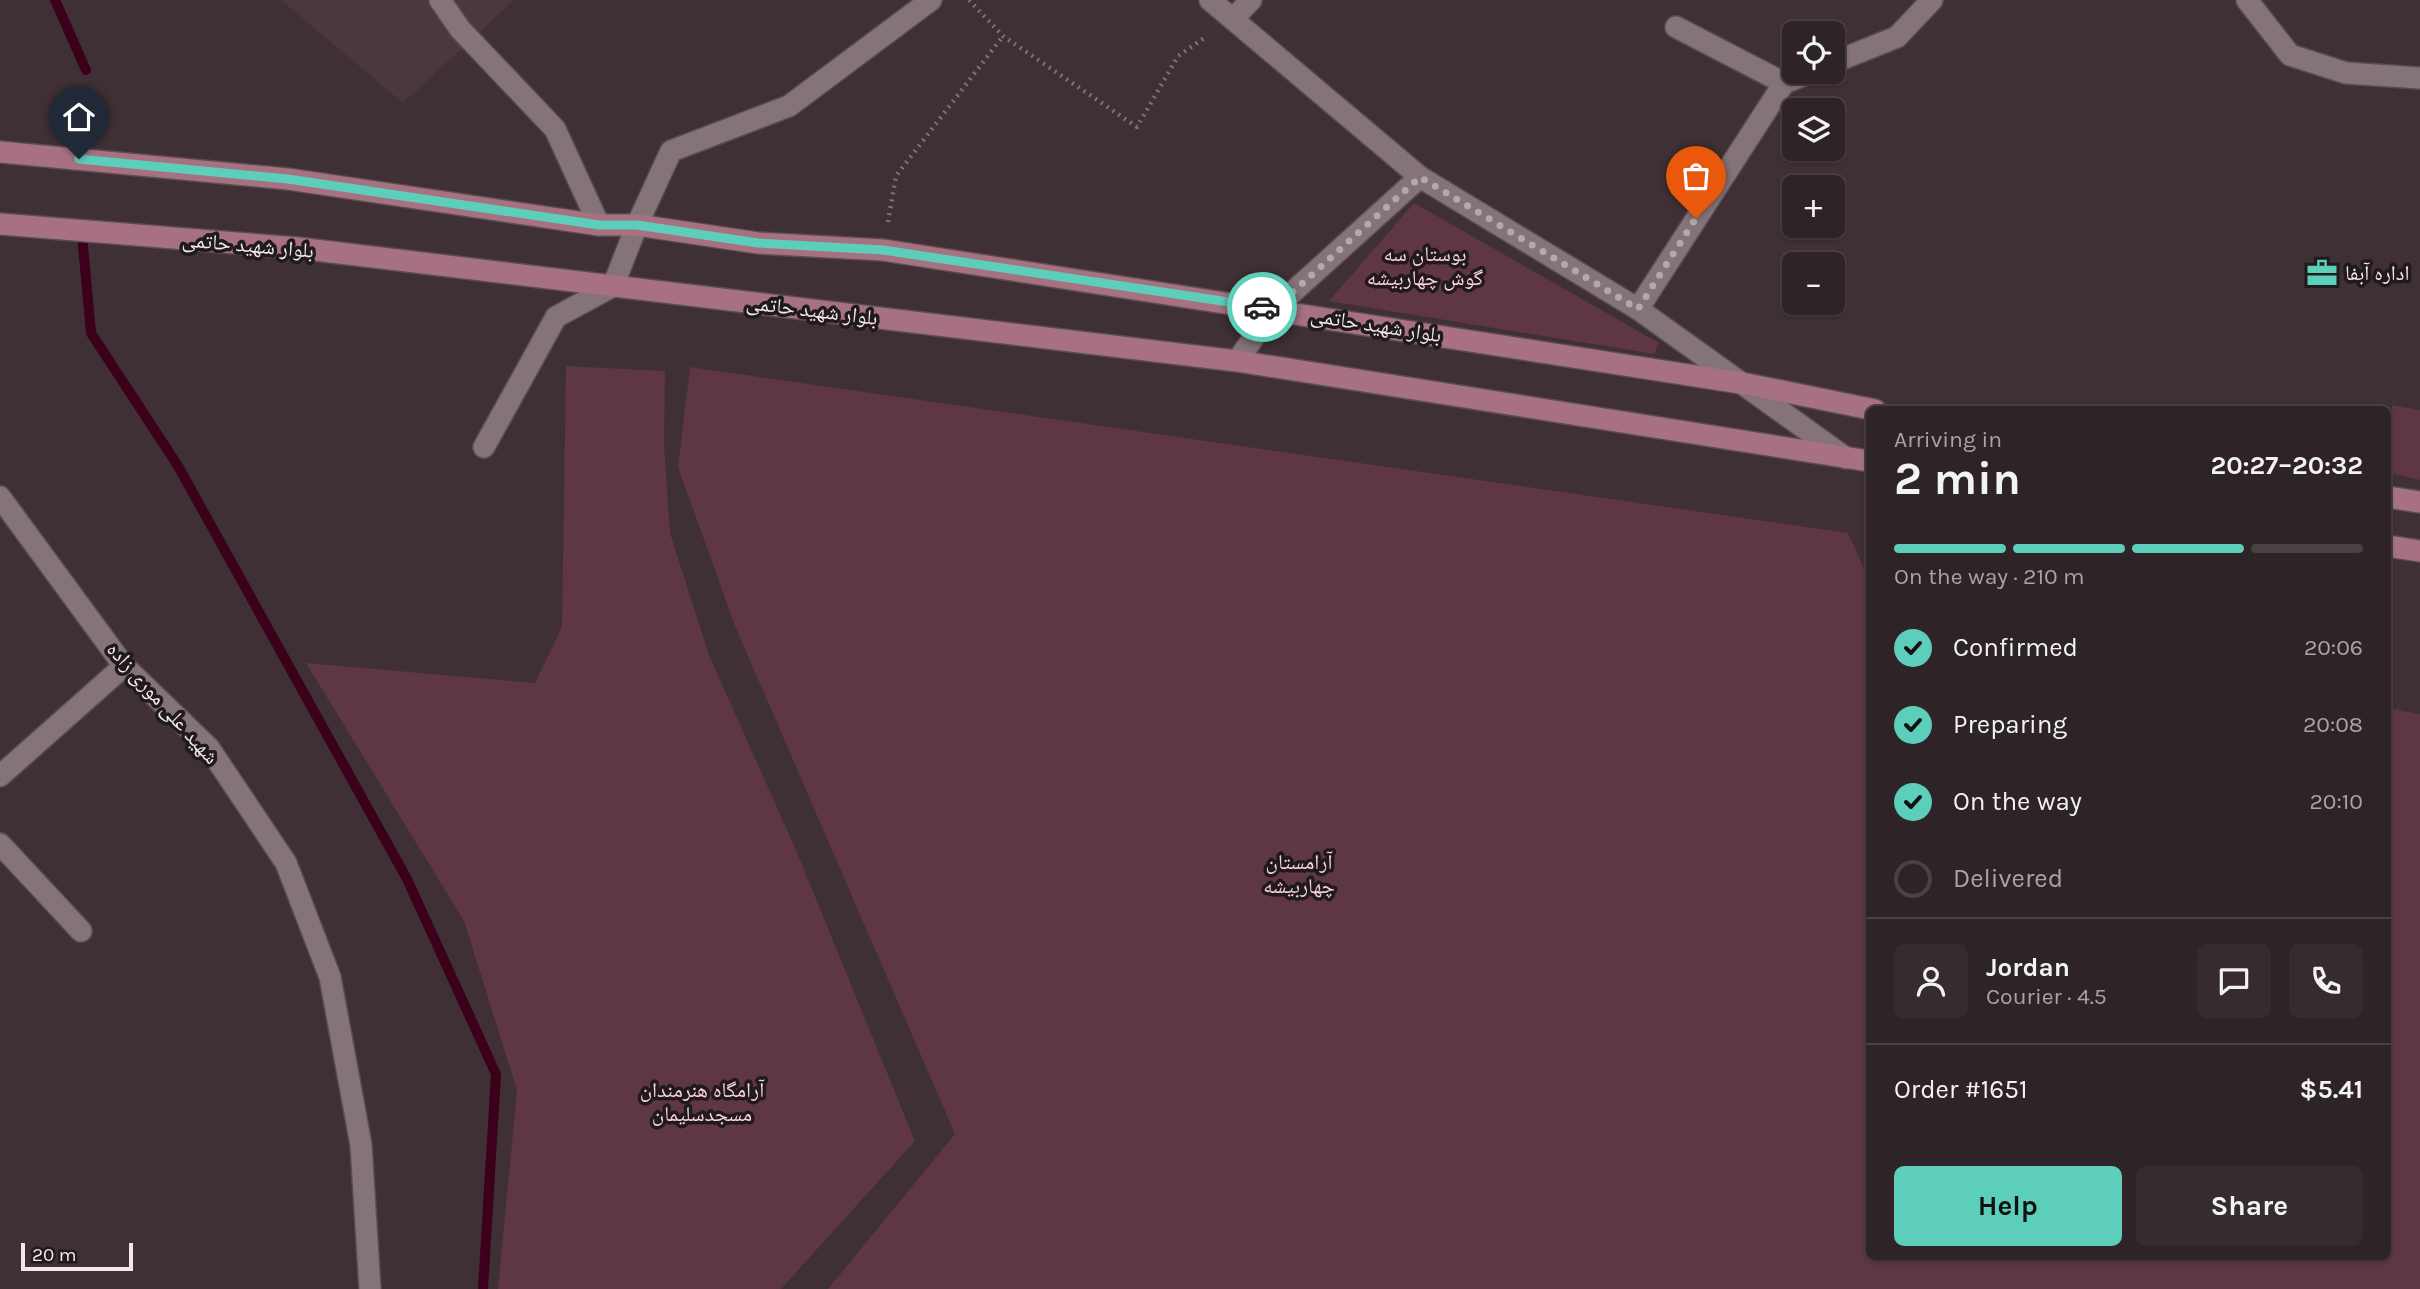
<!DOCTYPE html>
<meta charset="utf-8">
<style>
body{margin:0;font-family:Karla,"Noto Naskh Arabic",sans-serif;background:#362c2f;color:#f1f3f6;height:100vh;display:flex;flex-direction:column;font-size:26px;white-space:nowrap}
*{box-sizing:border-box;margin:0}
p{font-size:23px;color:#a7a4a7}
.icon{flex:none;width:38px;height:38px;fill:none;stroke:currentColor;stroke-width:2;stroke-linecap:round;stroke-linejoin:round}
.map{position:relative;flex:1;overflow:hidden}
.panel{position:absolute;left:1866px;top:406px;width:525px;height:854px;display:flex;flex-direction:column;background:#2e2427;border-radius:10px;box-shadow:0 2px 5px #0004,0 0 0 2px #494144}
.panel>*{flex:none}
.buttons{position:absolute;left:1782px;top:21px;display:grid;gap:14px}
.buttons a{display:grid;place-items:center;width:63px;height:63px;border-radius:10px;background:#2e2427;box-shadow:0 2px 5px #0004,0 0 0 2px #494144;font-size:35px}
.scale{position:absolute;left:21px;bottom:18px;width:112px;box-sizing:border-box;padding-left:7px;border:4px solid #f2e8ea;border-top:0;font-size:19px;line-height:24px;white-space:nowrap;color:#f2e8ea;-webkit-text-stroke:5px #211a1c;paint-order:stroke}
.pin{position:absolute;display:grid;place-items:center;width:60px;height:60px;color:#fff;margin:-72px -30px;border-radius:50% 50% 50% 0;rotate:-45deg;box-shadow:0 0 7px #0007}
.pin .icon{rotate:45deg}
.courier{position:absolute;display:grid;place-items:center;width:70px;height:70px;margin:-35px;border:5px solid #5cceba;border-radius:50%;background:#fff;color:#222;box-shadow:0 2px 9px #0007}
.overview em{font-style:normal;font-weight:700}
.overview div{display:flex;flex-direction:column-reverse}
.overview{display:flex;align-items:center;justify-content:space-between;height:119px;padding:0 28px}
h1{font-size:46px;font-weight:700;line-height:52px}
.bar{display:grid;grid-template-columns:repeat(4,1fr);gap:10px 7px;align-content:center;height:84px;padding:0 28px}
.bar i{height:9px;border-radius:5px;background:#494144}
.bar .active{background:#5cceba}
.bar p{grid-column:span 4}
.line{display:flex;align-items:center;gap:18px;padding:0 28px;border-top:2px solid #494144}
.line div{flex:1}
.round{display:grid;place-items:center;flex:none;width:74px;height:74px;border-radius:10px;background:#362c2f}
ol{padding:0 28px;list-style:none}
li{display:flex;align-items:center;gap:21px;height:77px}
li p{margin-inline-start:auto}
li .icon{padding:7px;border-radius:50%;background:#5cceba;color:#111;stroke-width:4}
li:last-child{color:#a7a4a7}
li i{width:38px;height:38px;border:4px solid #494144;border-radius:50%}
.action{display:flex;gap:14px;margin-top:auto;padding:14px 28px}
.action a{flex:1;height:80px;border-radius:10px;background:#5cceba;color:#111;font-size:28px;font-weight:700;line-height:80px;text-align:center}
.action a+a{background:#362c2f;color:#f1f3f6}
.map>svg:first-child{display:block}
.built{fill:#4c373d}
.green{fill:#5f3643}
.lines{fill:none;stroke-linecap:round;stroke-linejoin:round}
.stream{stroke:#3c001b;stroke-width:10}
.service-casing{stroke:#5a4d51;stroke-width:24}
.minor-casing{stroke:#5a4d51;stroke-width:24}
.secondary-casing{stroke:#5a4d51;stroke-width:24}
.path{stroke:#7e7175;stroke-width:4.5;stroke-dasharray:2 5;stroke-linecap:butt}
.service{stroke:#847377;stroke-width:21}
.minor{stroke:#847377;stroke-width:21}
.secondary{stroke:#a77182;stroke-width:21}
.done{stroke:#b3a8aa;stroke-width:7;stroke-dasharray:0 12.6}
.route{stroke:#5cceba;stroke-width:9}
.labels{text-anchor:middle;stroke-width:7;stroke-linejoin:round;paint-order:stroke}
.street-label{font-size:21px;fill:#f2e8ea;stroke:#211a1c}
.park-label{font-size:21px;fill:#fcd1dd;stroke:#211a1c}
.poi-label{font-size:21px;fill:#f2e8ea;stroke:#211a1c;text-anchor:start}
</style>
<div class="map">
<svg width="2420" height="1289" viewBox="0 0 2420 1289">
<rect width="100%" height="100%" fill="#3e3034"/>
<!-- built -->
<path class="built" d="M281 0H514L403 103Z"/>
<!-- green -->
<g class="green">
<path d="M1414 203 1659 343 1654 354 1329 301Z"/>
<path d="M566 366 665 371 664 444 670 533 709 655 796 850 915 1141 781 1289H498L517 1090 464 921 306 663 535 683 562 627Z"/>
<path d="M690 367 1848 533 1869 580V1256H2387V708L2420 714V1289H828L955 1134 735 626 678 467Z"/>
<path d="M2392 405 2420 410V480L2390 473Z"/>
</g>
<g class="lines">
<!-- stream -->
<g class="stream">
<path d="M55 0 86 70"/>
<path d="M82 235 91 333 178 466 407 879 496 1074 483 1289"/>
</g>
<!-- service casing -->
<g class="service-casing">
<g id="service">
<path d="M440 0 460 29 555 129 599 225"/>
<path d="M2247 0 2290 55 2346 73 2420 78"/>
<path d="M1676 27 1784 83"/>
<path d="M484 447 556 317 613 286 637 225 671 151 789 106 931 0"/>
<path d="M0 844 81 931"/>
</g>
</g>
<!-- minor casing -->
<g class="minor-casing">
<g id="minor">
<path d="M1210 0 1420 177 1638 309 1846 458"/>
<path d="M1233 19 1251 0"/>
<path d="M1832 63 1897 37 1932 0"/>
<path d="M1638 309 1784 83 1812 72"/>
<path d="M1237 361 1274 309 1420 177"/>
<path d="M0 497 124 666 209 748 286 863 330 977 361 1145 370 1289"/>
<path d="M0 776 124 666"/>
</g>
</g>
<!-- secondary casing -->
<g class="secondary-casing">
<g id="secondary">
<path d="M0 152 288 179 599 225H637L758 243 883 250 1747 384 1875 410"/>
<path d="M0 224 298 248 1237 361 1869 461"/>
<path d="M2387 497 2420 502"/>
<path d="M2387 546 2420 551"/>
</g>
</g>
<!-- path -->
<g class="path">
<path d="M969 0 1003 36 1137 127 1178 56 1207 36"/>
<path d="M888 222 896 176 1003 36"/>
</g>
<!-- service -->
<use href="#service" class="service"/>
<!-- minor -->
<use href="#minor" class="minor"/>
<!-- secondary -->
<use href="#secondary" class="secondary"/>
</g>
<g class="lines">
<!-- done -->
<path class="done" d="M1262 307 1274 309 1420 177 1638 309 1696 218"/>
<!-- route -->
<path class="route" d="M79 159 288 179 599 225H637L758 243 883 250 1262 307"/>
</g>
<!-- icons -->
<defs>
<g id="office-bare" transform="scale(2.415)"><path d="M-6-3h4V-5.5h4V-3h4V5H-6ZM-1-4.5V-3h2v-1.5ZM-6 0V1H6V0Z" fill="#5cceba" stroke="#211a1c" stroke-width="2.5" paint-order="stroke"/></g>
</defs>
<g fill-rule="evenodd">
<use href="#office-bare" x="2322" y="273"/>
</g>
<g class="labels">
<!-- street labels -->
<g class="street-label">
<text transform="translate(248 245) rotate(5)" y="7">بلوار شهید حاتمی</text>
<text transform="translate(812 310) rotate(7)" y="7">بلوار شهید حاتمی</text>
<text transform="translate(1376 325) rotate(9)" y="7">بلوار شهید حاتمی</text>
<text transform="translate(163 703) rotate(48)" y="7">شهید علی موری زاده</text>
</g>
<!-- park labels -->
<g class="park-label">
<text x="1425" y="261">بوستان سه<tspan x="1425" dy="24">گوش چهاربیشه</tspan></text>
<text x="1299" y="869">آرامستان<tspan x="1299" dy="24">چهاربیشه</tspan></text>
<text x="702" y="1097">آرامگاه هنرمندان<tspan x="702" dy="24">مسجدسلیمان</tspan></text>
</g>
<!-- poi labels -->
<g class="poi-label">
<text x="2345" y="280">اداره آبفا</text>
</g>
</g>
</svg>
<div class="buttons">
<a><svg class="icon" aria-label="locate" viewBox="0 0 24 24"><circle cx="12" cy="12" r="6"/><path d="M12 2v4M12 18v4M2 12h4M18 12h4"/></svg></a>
<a><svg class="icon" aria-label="layers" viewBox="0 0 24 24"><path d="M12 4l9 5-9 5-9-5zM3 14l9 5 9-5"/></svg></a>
<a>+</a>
<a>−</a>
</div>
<div class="scale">20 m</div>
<div class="pin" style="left:1696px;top:218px;background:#ea580c"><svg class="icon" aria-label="bag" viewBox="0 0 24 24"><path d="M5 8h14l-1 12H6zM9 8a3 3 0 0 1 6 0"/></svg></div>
<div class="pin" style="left:79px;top:159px;background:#1f2937"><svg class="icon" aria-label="home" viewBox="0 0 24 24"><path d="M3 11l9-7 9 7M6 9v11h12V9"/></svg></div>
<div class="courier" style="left:1262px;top:307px"><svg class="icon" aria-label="car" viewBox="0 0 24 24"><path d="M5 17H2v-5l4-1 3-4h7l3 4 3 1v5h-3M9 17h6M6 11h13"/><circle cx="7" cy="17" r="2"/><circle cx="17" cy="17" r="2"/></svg></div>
<section class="panel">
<div class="overview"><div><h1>2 min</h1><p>Arriving in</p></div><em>20:27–20:32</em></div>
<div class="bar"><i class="active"></i><i class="active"></i><i class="active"></i><i></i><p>On the way · 210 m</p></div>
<ol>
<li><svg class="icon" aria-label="check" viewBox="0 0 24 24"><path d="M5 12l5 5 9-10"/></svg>Confirmed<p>20:06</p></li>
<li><svg class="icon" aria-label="check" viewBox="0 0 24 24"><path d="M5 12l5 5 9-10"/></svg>Preparing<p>20:08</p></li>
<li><svg class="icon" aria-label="check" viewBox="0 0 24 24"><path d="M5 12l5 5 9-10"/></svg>On the way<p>20:10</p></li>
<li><i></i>Delivered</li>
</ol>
<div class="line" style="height:126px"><a class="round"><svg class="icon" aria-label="person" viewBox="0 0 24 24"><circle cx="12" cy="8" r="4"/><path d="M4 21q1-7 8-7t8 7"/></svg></a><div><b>Jordan</b><p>Courier · 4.5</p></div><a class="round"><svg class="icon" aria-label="chat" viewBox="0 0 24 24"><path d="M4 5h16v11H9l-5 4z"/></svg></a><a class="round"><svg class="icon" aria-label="phone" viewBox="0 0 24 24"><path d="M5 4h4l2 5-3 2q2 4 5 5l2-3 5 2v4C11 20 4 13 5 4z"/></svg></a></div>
<div class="line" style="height:91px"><div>Order #1651</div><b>$5.41</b></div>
<div class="action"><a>Help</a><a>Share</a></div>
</section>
</div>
